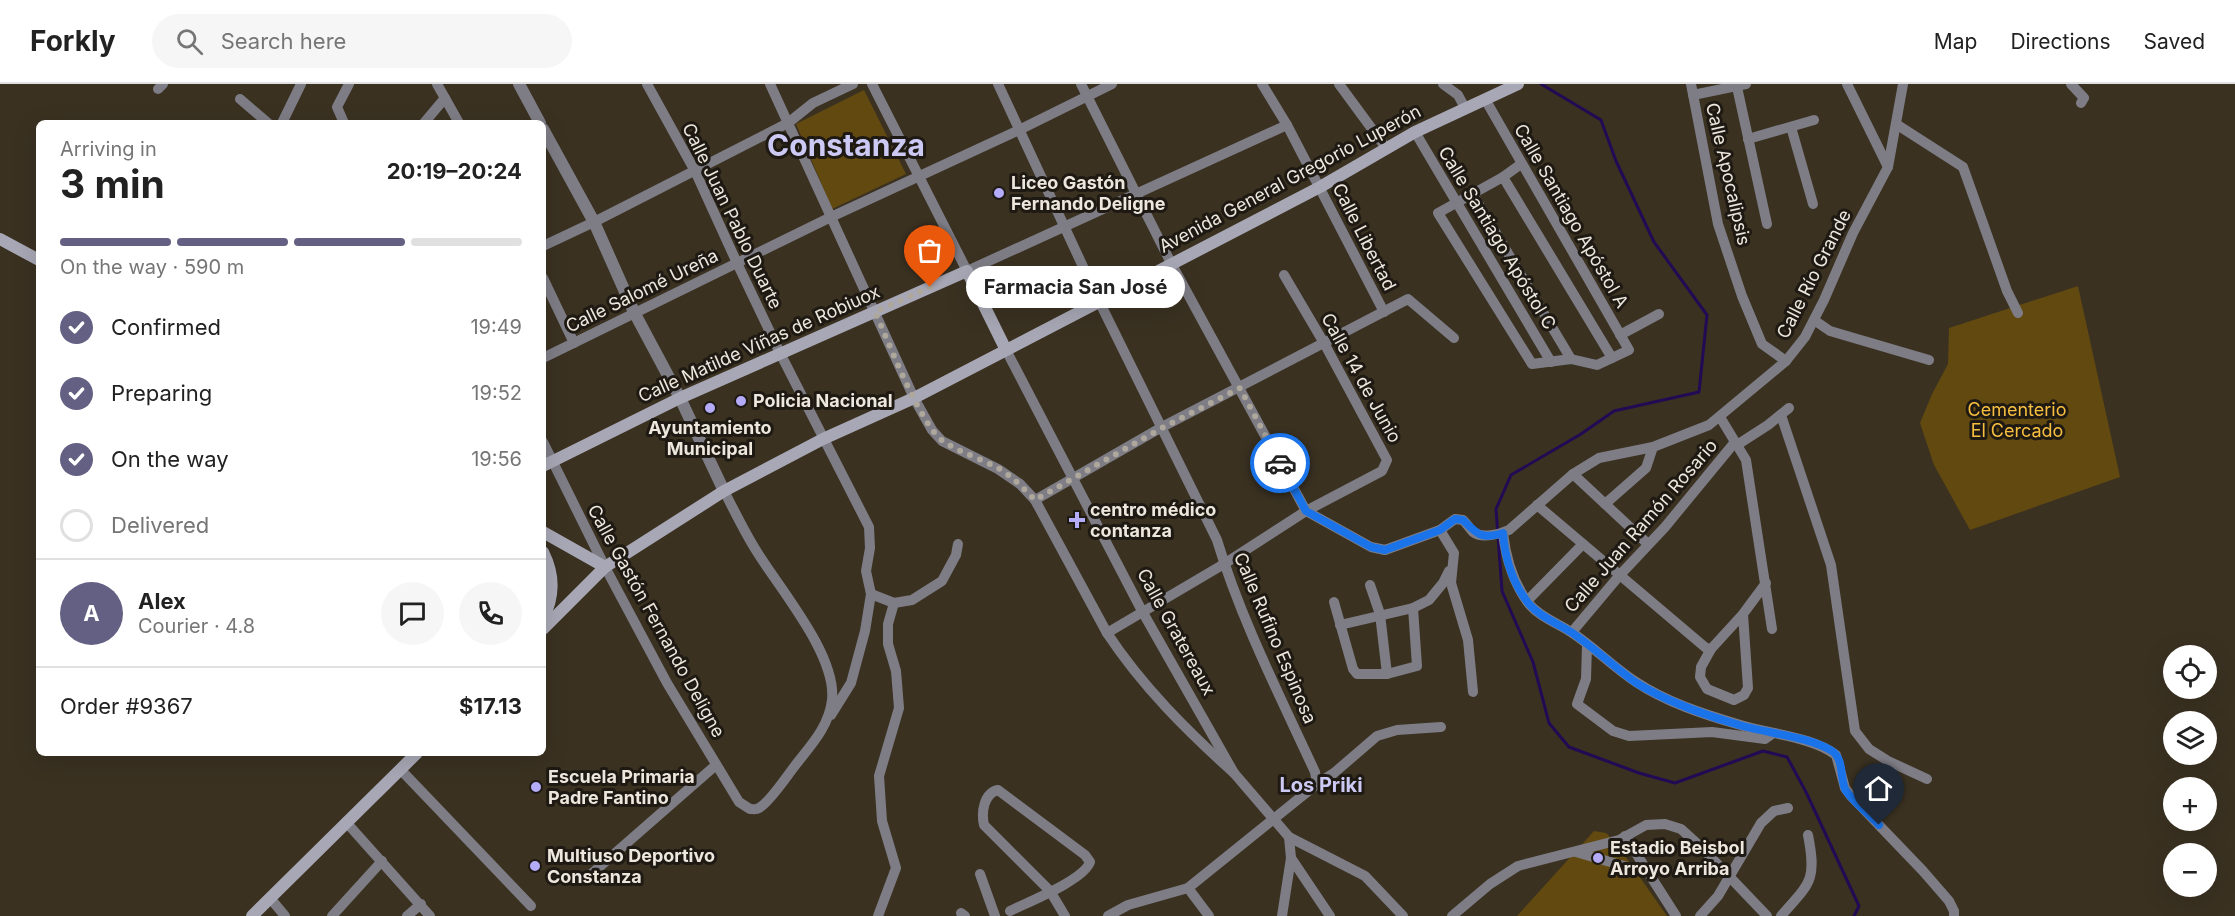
<!DOCTYPE html>
<meta charset="utf-8">
<style>
body{margin:0;font-family:Inter,sans-serif;background:#f6f6f6;color:#222;height:100vh;display:flex;flex-direction:column;font-size:22px;white-space:nowrap}
*{box-sizing:border-box;margin:0}
p{font-size:20px;color:#767676}
.icon{flex:none;width:33px;height:33px;fill:none;stroke:currentColor;stroke-width:2;stroke-linecap:round;stroke-linejoin:round}
.map{position:relative;flex:1;overflow:hidden}
.panel{position:absolute;left:36px;top:36px;width:510px;height:636px;display:flex;flex-direction:column;background:#fff;border-radius:9px;box-shadow:0 6px 24px #0002}
.panel>*{flex:none}
.fabs{position:absolute;left:2163px;top:561px;display:grid;gap:12px}
.fabs a{display:grid;place-items:center;width:54px;height:54px;border-radius:50%;background:#fff;box-shadow:0 6px 24px #0002;font-size:30px}
.pin{position:absolute;display:grid;place-items:center;width:51px;height:51px;color:#fff;margin:-62px -26px;border-radius:50% 50% 50% 0;rotate:-45deg;box-shadow:0 0 6px #0007}
.pin .icon{rotate:45deg}
.courier{position:absolute;display:grid;place-items:center;width:60px;height:60px;margin:-30px;border:4px solid #1a73e8;border-radius:50%;background:#fff;color:#222;box-shadow:0 2px 8px #0007}
.bubble{position:absolute;height:42px;border-radius:21px;background:#fff;box-shadow:0 6px 24px #0002;font-size:20px;font-weight:700;line-height:42px;text-align:center}
.headline em{font-style:normal;font-weight:700}
.headline div{display:flex;flex-direction:column-reverse}
.headline{display:flex;align-items:center;justify-content:space-between;height:102px;padding:0 24px}
h1{font-size:39px;font-weight:700;line-height:45px}
.bar{display:grid;grid-template-columns:repeat(4,1fr);gap:9px 6px;align-content:center;height:72px;padding:0 24px}
.bar i{height:8px;border-radius:4px;background:#e0e0e0}
.bar .active{background:#646083}
.bar p{grid-column:span 4}
.line{display:flex;align-items:center;gap:15px;padding:0 24px;border-top:2px solid #e0e0e0}
.line div{flex:1}
.round{display:grid;place-items:center;flex:none;width:63px;height:63px;border-radius:32px;background:#f6f6f6}
ol{padding:0 24px;list-style:none}
li{display:flex;align-items:center;gap:18px;height:66px}
li p{margin-inline-start:auto}
li .icon{padding:6px;border-radius:50%;background:#646083;color:#fff;stroke-width:4}
li:last-child{color:#767676}
li i{width:33px;height:33px;border:3px solid #e0e0e0;border-radius:50%}
header{display:flex;align-items:center;gap:36px;box-sizing:border-box;height:84px;padding:0 30px;background:#fff;border-bottom:2px solid #e0e0e0}
header strong{font-size:28px}
nav{display:flex;gap:33px;margin-inline-start:auto;font-size:21px}
.search{width:420px;height:54px;background:#f6f6f6;display:flex;align-items:center;gap:15px;box-sizing:border-box;padding:0 21px;border-radius:33px;color:#767676;font-size:22px}
.map>svg:first-child{display:block}
.green{fill:#624910}
.lines{fill:none;stroke-linecap:round;stroke-linejoin:round}
.stream{stroke:#220a54;stroke-width:3}
.minor{stroke:#7e7d86;stroke-width:10}
.tertiary{stroke:#7e7d86;stroke-width:12}
.secondary{stroke:#a8a7b5;stroke-width:12}
.done{stroke:#aea79b;stroke-width:6;stroke-dasharray:0 10.8}
.route{stroke:#1a73e8;stroke-width:8}
.poi-dot{fill:#b4acf9;stroke:#1e1a13;stroke-width:2}
.labels{text-anchor:middle;stroke-width:6;stroke-linejoin:round;paint-order:stroke}
.street-label{font-size:18px;fill:#ede7dd;stroke:#1e1a13}
.poi-label{font-size:18px;font-weight:bold;fill:#ede7dd;stroke:#1e1a13;text-anchor:start}
.park-label{font-size:18px;fill:#f7be40;stroke:#1e1a13}
.neighbourhood-label{font-size:20px;font-weight:bold;fill:#ccc9f4;stroke:#1e1a13}
.town-label{font-size:30px;font-weight:bold;fill:#ccc9f4;stroke:#1e1a13}
</style>
<header>
<strong>Forkly</strong>
<div class="search"><svg class="icon" aria-label="search" viewBox="0 0 24 24"><circle cx="10" cy="10" r="6"/><path d="M15 15l6 6"/></svg>Search here</div>
<nav><a>Map</a><a>Directions</a><a>Saved</a></nav>
</header>
<div class="map">
<svg width="2235" height="832" viewBox="0 0 2235 832">
<rect width="100%" height="100%" fill="#3a3121"/>
<!-- green -->
<g class="green">
<path d="M864 6 906 90 832 125 796 40Z"/>
<path d="M2078 202 2120 393 1970 446 1934 381 1920 339 1932 310 1948 280 1949 244Z"/>
<path d="M1594 747 1606 749 1616 759 1667 832H1517Z"/>
</g>
<g class="lines">
<!-- stream -->
<path class="stream" d="M1541 0 1601 36 1616 77 1654 158 1707 231 1699 308 1614 327 1581 350 1511 391 1496 425 1502 507 1533 578 1549 639 1569 663 1639 689 1675 699 1763 667 1787 673 1806 708 1859 822 1854 832"/>
<!-- minor -->
<g class="minor">
<path d="M437 0 459 39"/>
<path d="M647 0 695 87 737 179 780 269 869 443 870 464 866 487 871 510 865 547 851 599 831 631"/>
<path d="M770 0 914 314 932 346 942 357 998 385 1020 400 1035 416 1107 549C1142 602 1187 647 1234 689"/>
<path d="M872 0 967 187 1287 41"/>
<path d="M998 0 1099 217 1217 456C1241 536 1280 612 1315 688L1317 700"/>
<path d="M1081 0 1171 179 1306 427 1371 463 1385 466 1440 446 1455 435 1463 436C1467 440 1470 445 1473 448 1482 455 1500 450 1509 446L1573 390 1599 374 1653 363 1709 341 1786 277 1805 253 1824 216 1853 149 1888 83 1903 0"/>
<path d="M1262 0 1287 41 1384 228"/>
<path d="M1339 0 1386 64"/>
<path d="M1443 0 1458 11 1465 24"/>
<path d="M1691 0 1718 140 1742 212 1762 260 1786 277"/>
<path d="M1847 0 1888 83"/>
<path d="M2071 0 2084 14 2081 19"/>
<path d="M1737 3 1767 140"/>
<path d="M158 5 163 0"/>
<path d="M1693 11 1746 0"/>
<path d="M240 15 268 39"/>
<path d="M1485 15 1629 266 1597 281 1571 275 1532 280 1438 129 1503 93 1521 80"/>
<path d="M282 39 301 0"/>
<path d="M344 39 337 23 349 0"/>
<path d="M424 39 445 14"/>
<path d="M1896 40 1963 83 2007 207 2018 229"/>
<path d="M1791 43 1813 120"/>
<path d="M1415 48 1551 278"/>
<path d="M1748 55 1814 36"/>
<path d="M1503 93 1612 274"/>
<path d="M1472 109 1571 275"/>
<path d="M543 162 594 138 788 39 813 19 853 0"/>
<path d="M543 194 574 259"/>
<path d="M1814 236 1830 247 1929 276"/>
<path d="M1620 251 1659 230"/>
<path d="M1006 266 1142 527 1234 689 1289 753 1365 792 1403 832"/>
<path d="M543 274 831 133 1019 46 1112 0"/>
<path d="M1781 331 1831 481 1855 647 1869 665 1888 677 1927 695"/>
<path d="M1720 333 1746 376 1772 545"/>
<path d="M543 358 605 483 667 599 739 718 750 725C753 725 756 726 759 724 769 719 787 692 794 683 810 662 829 643 832 616 837 570 777 502 754 463 743 445 734 426 724 407"/>
<path d="M1737 361 1768 341 1789 324"/>
<path d="M1573 390 1648 460"/>
<path d="M1035 416 1162 343 1408 215 1454 254"/>
<path d="M1605 420 1646 384 1653 363"/>
<path d="M1537 421 1706 564 1711 565"/>
<path d="M1440 446 1454 469 1451 499 1468 556 1473 608"/>
<path d="M1503 449C1506 475 1513 499 1529 520 1540 533 1557 539 1571 548 1594 563 1613 583 1636 598 1666 618 1703 630 1737 640 1767 650 1811 652 1836 671L1845 704 1851 712 1923 787 1949 817 1954 827V832"/>
<path d="M1370 501 1380 530 1387 590"/>
<path d="M871 510 894 519 912 516 942 497 956 471 958 460"/>
<path d="M1527 517 1583 460"/>
<path d="M1334 518 1353 585 1357 590H1387L1417 582 1413 524"/>
<path d="M1743 530 1748 604 1744 611 1734 616 1707 605 1700 593 1701 583 1711 565 1743 530 1766 499"/>
<path d="M1340 541 1413 524 1429 516 1443 499 1449 487"/>
<path d="M1572 548 1619 492 1665 443 1735 358"/>
<path d="M1107 549 1224 480 1306 427 1382 387 1387 376 1324 259 1284 191"/>
<path d="M1587 561 1586 595 1577 620 1613 647 1629 652 1712 648 1765 655 1772 650"/>
<path d="M400 685 531 822"/>
<path d="M346 738 430 832"/>
<path d="M1625 752 1676 832"/>
<path d="M1576 768 1648 789"/>
<path d="M1291 774 1330 832"/>
<path d="M980 790 995 832"/>
<path d="M589 792 716 681"/>
<path d="M1188 804 1209 832"/>
<path d="M270 814 285 832"/>
<path d="M1010 827C1028 818 1084 796 1090 778L1085 771 998 706C984 709 981 728 984 741L1050 807 1065 832"/>
<path d="M961 829 965 832"/>
<path d="M332 832 382 777"/>
<path d="M407 832 421 820"/>
<path d="M878 832 896 784 882 737 879 692 899 624 896 587 888 560V540L894 519"/>
<path d="M1108 832 1128 821 1188 804 1317 700 1334 689 1377 652 1397 646 1441 643"/>
<path d="M1282 832 1291 774 1289 753"/>
<path d="M1452 832 1490 800 1518 782 1619 756 1646 741 1665 740 1681 745 1703 765 1767 832"/>
<path d="M1700 832 1718 812 1761 739 1774 727 1788 724"/>
<path d="M1781 832C1810 799 1817 797 1808 751"/>
</g>
<!-- tertiary -->
<g class="tertiary">
<path d="M519 0 540 39"/>
<path d="M543 45 594 138 634 228 680 314 724 407"/>
</g>
<!-- secondary -->
<g class="secondary">
<path d="M0 155 39 176"/>
<path d="M543 382 680 314 967 187 1006 266"/>
<path d="M543 448 605 483"/>
<path d="M543 468C555 492 554 512 543 536"/>
<path d="M543 545 605 483 724 407 823 355 914 314 1320 103 1415 48 1518 0"/>
<path d="M252 832 417 669"/>
</g>
</g>
<g class="lines">
<!-- done -->
<path class="done" d="M930 203 875 228C888 256 920 341 943 357 959 368 979 374 996 383 1011 391 1023 404 1035 416L1162 344 1240 304 1280 379"/>
<!-- route -->
<path class="route" d="M1280 379 1306 427 1371 463 1385 466 1440 446 1455 435 1463 436C1477 450 1481 456 1503 449 1505 475 1513 500 1529 520 1540 533 1557 539 1571 548 1593 563 1613 582 1635 598 1665 617 1702 630 1736 640 1763 649 1809 652 1832 667 1844 675 1840 693 1845 705 1851 716 1870 731 1879 741"/>
</g>
<!-- markers -->
<g class="poi-dot">
<circle cx="999" cy="109" r="6"/>
<circle cx="741" cy="317" r="6"/>
<circle cx="710" cy="324" r="6"/>
<path d="M1074 427h6v6h6v6h-6v6h-6v-6h-6v-6h6z"/>
<circle cx="536" cy="703" r="6"/>
<circle cx="1598" cy="774" r="6"/>
<circle cx="535" cy="782" r="6"/>
</g>
<g class="labels">
<!-- street labels -->
<g class="street-label">
<text transform="translate(1728 90) rotate(77)" y="6">Calle Apocalipsis</text>
<text transform="translate(1290 95) rotate(-28)" y="6">Avenida General Gregorio Luperón</text>
<text transform="translate(732 132) rotate(64)" y="6">Calle Juan Pablo Duarte</text>
<text transform="translate(1571 132) rotate(60)" y="6">Calle Santiago Apóstol A</text>
<text transform="translate(1364 153) rotate(63)" y="6">Calle Libertad</text>
<text transform="translate(1497 154) rotate(59)" y="6">Calle Santiago Apóstol C</text>
<text transform="translate(1814 190) rotate(-63)" y="6">Calle Río Grande</text>
<text transform="translate(642 207) rotate(-26)" y="6">Calle Salomé Ureña</text>
<text transform="translate(759 260) rotate(-24)" y="6">Calle Matilde Viñas de Robiuox</text>
<text transform="translate(1361 294) rotate(61)" y="6">Calle 14 de Junio</text>
<text transform="translate(1641 442) rotate(-49)" y="6">Calle Juan Ramón Rosario</text>
<text transform="translate(656 537) rotate(61)" y="6">Calle Gastón Fernando Deligne</text>
<text transform="translate(1176 548) rotate(61)" y="6">Calle Gratereaux</text>
<text transform="translate(1275 554) rotate(67)" y="6">Calle Rufino Espinosa</text>
</g>
<!-- poi labels -->
<g class="poi-label">
<text x="1011" y="105">Liceo Gastón<tspan x="1011" dy="21">Fernando Deligne</tspan></text>
<text x="753" y="323">Policia Nacional</text>
<text x="710" y="350" text-anchor="middle">Ayuntamiento<tspan x="710" dy="21">Municipal</tspan></text>
<text x="1090" y="432">centro médico<tspan x="1090" dy="21">contanza</tspan></text>
<text x="548" y="699">Escuela Primaria<tspan x="548" dy="21">Padre Fantino</tspan></text>
<text x="1610" y="770">Estadio Beisbol<tspan x="1610" dy="21">Arroyo Arriba</tspan></text>
<text x="547" y="778">Multiuso Deportivo<tspan x="547" dy="21">Constanza</tspan></text>
</g>
<!-- park labels -->
<g class="park-label">
<text x="2017" y="332">Cementerio<tspan x="2017" dy="21">El Cercado</tspan></text>
</g>
<!-- neighbourhood labels -->
<g class="neighbourhood-label">
<text x="1321" y="708">Los Priki</text>
</g>
<!-- town labels -->
<g class="town-label">
<text x="846" y="72">Constanza</text>
</g>
</g>
</svg>
<div class="fabs">
<a><svg class="icon" aria-label="locate" viewBox="0 0 24 24"><circle cx="12" cy="12" r="6"/><path d="M12 2v4M12 18v4M2 12h4M18 12h4"/></svg></a>
<a><svg class="icon" aria-label="layers" viewBox="0 0 24 24"><path d="M12 4l9 5-9 5-9-5zM3 14l9 5 9-5"/></svg></a>
<a>+</a>
<a>−</a>
</div>
<div class="pin" style="left:930px;top:203px;background:#ea580c"><svg class="icon" aria-label="bag" viewBox="0 0 24 24"><path d="M5 8h14l-1 12H6zM9 8a3 3 0 0 1 6 0"/></svg></div>
<div class="pin" style="left:1879px;top:741px;background:#1f2937"><svg class="icon" aria-label="home" viewBox="0 0 24 24"><path d="M3 11l9-7 9 7M6 9v11h12V9"/></svg></div>
<div class="courier" style="left:1280px;top:379px"><svg class="icon" aria-label="car" viewBox="0 0 24 24"><path d="M5 17H2v-5l4-1 3-4h7l3 4 3 1v5h-3M9 17h6M6 11h13"/><circle cx="7" cy="17" r="2"/><circle cx="17" cy="17" r="2"/></svg></div>
<div class="bubble" style="left:966px;top:182px;width:219px">Farmacia San José</div>
<section class="panel">
<div class="headline"><div><h1>3 min</h1><p>Arriving in</p></div><em>20:19–20:24</em></div>
<div class="bar"><i class="active"></i><i class="active"></i><i class="active"></i><i></i><p>On the way · 590 m</p></div>
<ol>
<li><svg class="icon" aria-label="check" viewBox="0 0 24 24"><path d="M5 12l5 5 9-10"/></svg>Confirmed<p>19:49</p></li>
<li><svg class="icon" aria-label="check" viewBox="0 0 24 24"><path d="M5 12l5 5 9-10"/></svg>Preparing<p>19:52</p></li>
<li><svg class="icon" aria-label="check" viewBox="0 0 24 24"><path d="M5 12l5 5 9-10"/></svg>On the way<p>19:56</p></li>
<li><i></i>Delivered</li>
</ol>
<div class="line" style="height:108px"><b class="round" style="background:#646083;color:#fff">A</b><div><b>Alex</b><p>Courier · 4.8</p></div><a class="round"><svg class="icon" aria-label="chat" viewBox="0 0 24 24"><path d="M4 5h16v11H9l-5 4z"/></svg></a><a class="round"><svg class="icon" aria-label="phone" viewBox="0 0 24 24"><path d="M5 4h4l2 5-3 2q2 4 5 5l2-3 5 2v4C11 20 4 13 5 4z"/></svg></a></div>
<div class="line" style="height:78px"><div>Order #9367</div><b>$17.13</b></div>
</section>
</div>
